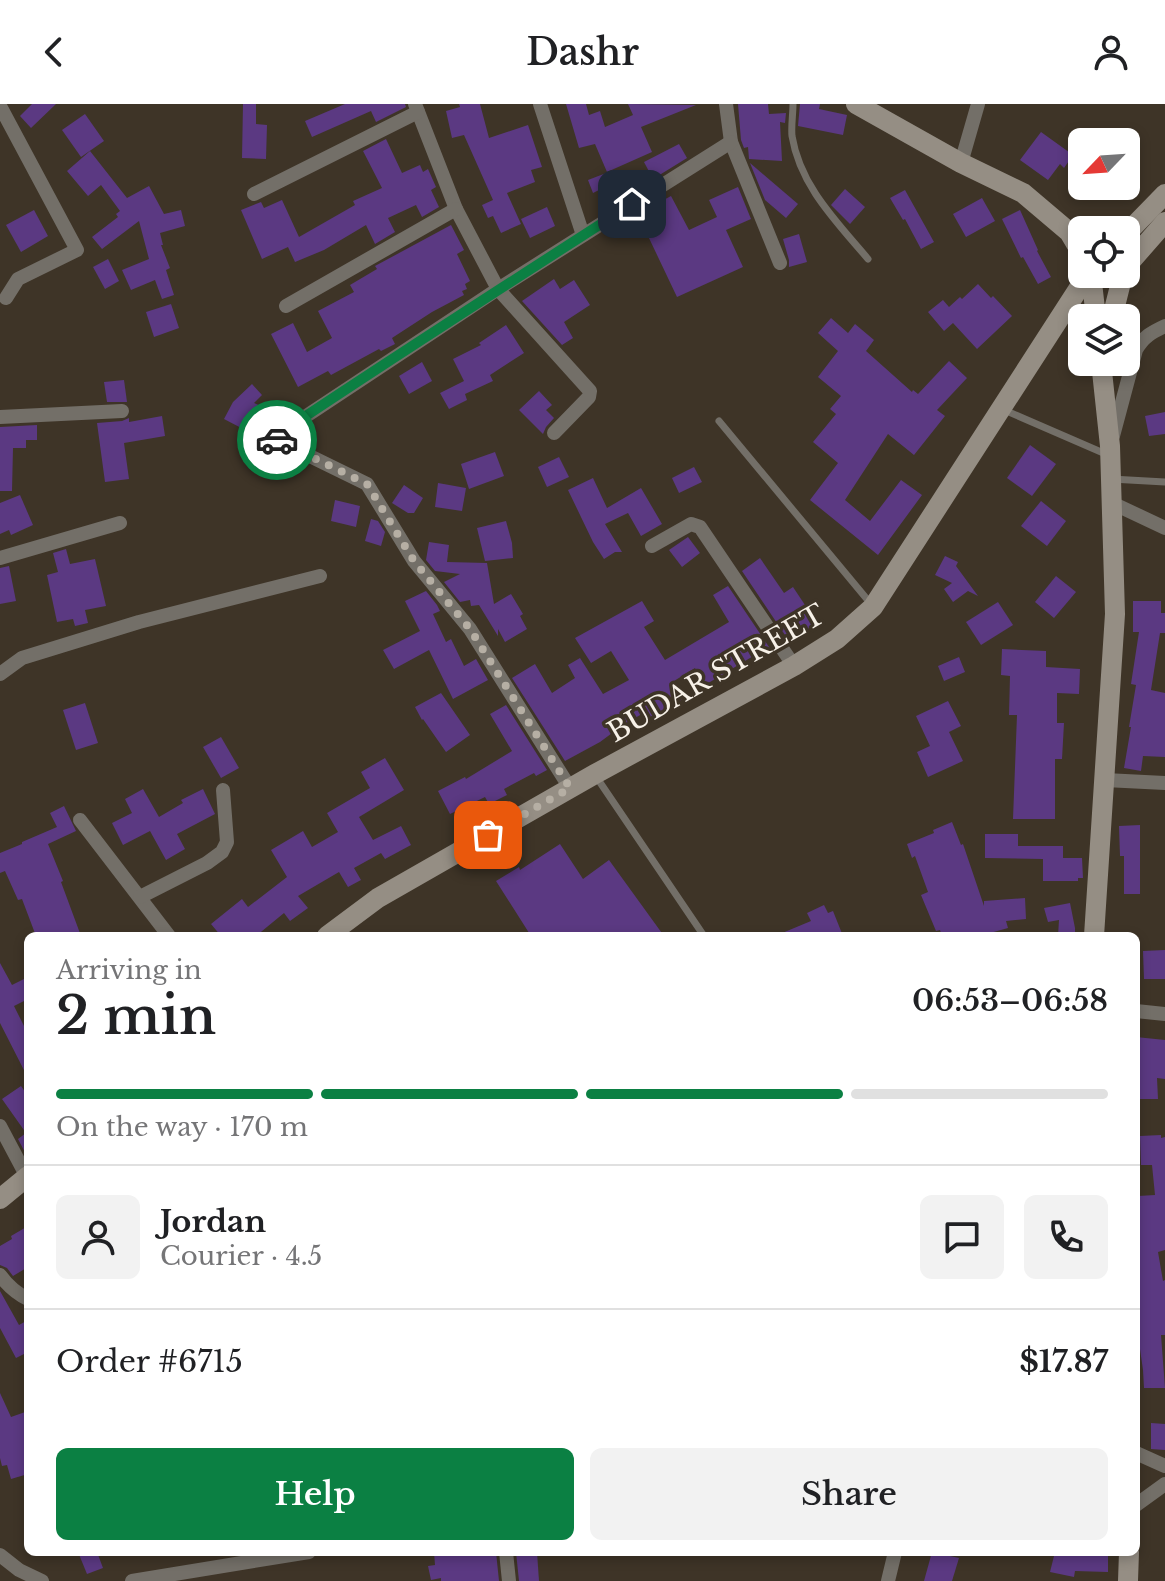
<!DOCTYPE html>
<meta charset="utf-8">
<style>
body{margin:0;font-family:"Libre Baskerville",serif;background:#f2f2f2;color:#202124;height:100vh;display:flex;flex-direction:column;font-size:30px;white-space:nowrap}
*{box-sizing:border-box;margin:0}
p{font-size:26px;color:#757577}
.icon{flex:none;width:44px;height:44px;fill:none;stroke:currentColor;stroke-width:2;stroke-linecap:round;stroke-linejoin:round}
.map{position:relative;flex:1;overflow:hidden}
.details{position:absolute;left:24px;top:828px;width:1116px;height:624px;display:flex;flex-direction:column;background:#fff;border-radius:12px;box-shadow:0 4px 12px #0003}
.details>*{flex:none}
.needle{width:52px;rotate:245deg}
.fabs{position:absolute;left:1068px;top:24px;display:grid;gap:16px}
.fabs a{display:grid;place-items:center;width:72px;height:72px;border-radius:12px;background:#fff;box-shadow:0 4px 12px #0003;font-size:40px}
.pin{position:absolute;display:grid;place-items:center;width:68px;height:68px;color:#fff;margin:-34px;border-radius:16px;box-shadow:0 4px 12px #0006}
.courier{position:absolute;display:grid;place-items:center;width:80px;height:80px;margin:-40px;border:6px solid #0b8043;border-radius:50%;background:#fff;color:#222;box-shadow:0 2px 10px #0007}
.head em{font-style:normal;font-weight:600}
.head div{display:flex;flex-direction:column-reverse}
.head{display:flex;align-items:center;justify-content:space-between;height:136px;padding:0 32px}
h1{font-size:52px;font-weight:600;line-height:60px}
.bar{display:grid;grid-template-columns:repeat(4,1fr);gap:12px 8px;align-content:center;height:96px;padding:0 32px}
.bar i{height:10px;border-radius:6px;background:#e0e0e0}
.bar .active{background:#0b8043}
.bar p{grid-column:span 4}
.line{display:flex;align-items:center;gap:20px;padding:0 32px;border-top:2px solid #e0e0e0}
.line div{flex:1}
.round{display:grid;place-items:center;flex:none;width:84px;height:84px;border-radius:12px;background:#f2f2f2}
.primary-button{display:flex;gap:16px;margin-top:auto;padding:16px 32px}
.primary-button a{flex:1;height:92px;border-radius:12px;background:#0b8043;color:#fff;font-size:32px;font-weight:600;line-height:92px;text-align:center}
.primary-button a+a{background:#f2f2f2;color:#202124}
header{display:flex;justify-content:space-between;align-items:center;height:104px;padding:0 32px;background:#fff;font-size:36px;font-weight:600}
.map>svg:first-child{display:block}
.building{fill:#5b3982}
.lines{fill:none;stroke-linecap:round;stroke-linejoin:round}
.lane{stroke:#736f68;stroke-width:7}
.street{stroke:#736f68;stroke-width:14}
.secondary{stroke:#958e84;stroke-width:20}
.done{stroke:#b6afa4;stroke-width:8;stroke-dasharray:0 14.4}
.route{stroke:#0b8043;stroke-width:10}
.labels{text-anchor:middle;stroke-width:7;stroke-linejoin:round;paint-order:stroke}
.street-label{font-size:28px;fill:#f7f1e8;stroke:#3e3427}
</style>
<header><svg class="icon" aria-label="back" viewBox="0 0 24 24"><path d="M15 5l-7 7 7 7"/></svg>Dashr<svg class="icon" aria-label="person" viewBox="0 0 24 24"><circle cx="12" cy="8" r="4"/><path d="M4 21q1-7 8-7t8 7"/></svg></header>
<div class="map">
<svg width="1165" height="1477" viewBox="0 0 1165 1477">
<rect width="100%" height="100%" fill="#3e3427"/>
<!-- building -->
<g class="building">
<path d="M32 0H56L31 24 20 12Z"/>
<path d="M243 0H256V20L267 21 266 55 242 54Z"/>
<path d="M345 0H405L406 3 376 18 371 7 312 33 305 17Z"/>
<path d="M459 0H480L489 34 528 21 542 63 531 66 535 78 507 89 521 120 501 129 493 112 488 114 482 101 493 96 464 31 452 34 446 7 460 3Z"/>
<path d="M566 0H586L589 11 600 7 605 23 633 11 628 0 696 1 641 23 652 48 607 68 595 40 579 44Z"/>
<path d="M738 0H768L769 10 786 9 785 19 780 18 782 57 749 55 748 43 744 44 741 36Z"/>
<path d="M800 0H820L819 5 847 11 843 31 798 22Z"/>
<path d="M85 10 104 37 81 53 62 26Z"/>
<path d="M1041 28 1073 51 1064 64 1060 60 1048 76 1020 56Z"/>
<path d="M386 35 402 69 420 61 423 68 428 65 436 83 431 86 439 103 422 113 416 101 388 114 395 128 375 140 366 121 324 146 295 158 288 143 262 155 241 106 261 98 264 104 282 96 299 133 355 101 353 97 382 84 363 47Z"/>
<path d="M679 40 687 54 653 75 644 58Z"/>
<path d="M90 47 127 94 149 82 164 110 181 106 185 122 160 129 163 141H161L170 164 166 166 174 191 162 195 155 176 131 186 122 166 149 155 139 117 102 145 92 133 118 113 116 110 120 107 101 81 88 92 67 67Z"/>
<path d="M750 59 798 100 786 114 765 96Z"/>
<path d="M614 66 621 83 605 89 603 84 593 89 588 76Z"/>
<path d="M738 83 751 115 726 126 743 163 677 193 639 113 649 109 647 105 671 92 689 126 717 113 709 96Z"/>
<path d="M845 85 865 103 850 120 831 101Z"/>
<path d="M905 86 934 138 921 145 905 115 903 116 890 94Z"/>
<path d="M982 94 995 117 966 133 953 110Z"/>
<path d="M547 103 555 122 530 134 521 115Z"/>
<path d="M34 106 48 132 21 148 6 121Z"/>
<path d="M1020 106 1038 146 1037 147 1051 173 1038 180 1023 153 1021 154 1002 115Z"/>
<path d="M451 121 464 146 457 150 470 177 465 180 467 185 462 187 464 191 432 208 392 234 395 240 381 247 379 245 331 271 328 267 298 283 271 230 293 219 307 248 332 234 318 207 354 188 350 181 377 165 375 162Z"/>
<path d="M799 130 807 158 789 163V156L783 135Z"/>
<path d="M108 155 119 177 105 185 93 163Z"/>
<path d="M554 175 560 185 574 176 590 201 564 218 573 234 562 241 522 197Z"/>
<path d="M978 180 991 194 993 192 1012 212 977 245 953 219 944 227 928 208 943 196 949 203 960 193 962 195Z"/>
<path d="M171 200 179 224 154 233 146 208Z"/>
<path d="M831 214 848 229 855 220 874 236 866 247 912 288 913 286 918 290 949 257 967 274 937 306 945 312 914 351 888 330 845 396 870 417 901 376 922 391 878 451 810 396 838 359 813 338 836 310 830 305 841 292 818 273 838 247 818 229Z"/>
<path d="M506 221 524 249 490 271 493 277 465 290 467 296 449 305 440 289 464 277 453 255 481 241 479 239Z"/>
<path d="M422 258 432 277 409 290 399 272Z"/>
<path d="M124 276 127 298H107L104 278Z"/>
<path d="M252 280 262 291 254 299 261 302 247 327 224 315 233 298Z"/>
<path d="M539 287 552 301 546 306 554 314 546 323 543 330 519 306Z"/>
<path d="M1165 308V330L1149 332 1145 312Z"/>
<path d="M162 312 165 332 124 339 129 375 105 378 97 319 122 317 129 314V318Z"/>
<path d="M37 321V336H26V344H13L12 387H0V323Z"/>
<path d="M1030 341 1056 360 1032 392 1007 374Z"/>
<path d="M495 348 504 372 469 385 461 360Z"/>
<path d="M559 353 569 373 547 383 538 363Z"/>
<path d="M694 363 702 378 679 389 672 374Z"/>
<path d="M593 374 607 404 641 384 662 420 641 432 628 409 605 420 622 448H615L604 455 593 438 568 386Z"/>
<path d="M438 379 466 384 462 407 435 403Z"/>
<path d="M404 381 423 394 414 409H408L392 399Z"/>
<path d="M20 391 33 421 11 431 9 426 0 430V399Z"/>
<path d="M335 396 360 402 356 423 331 417Z"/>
<path d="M1041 397 1066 417 1047 442 1021 422Z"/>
<path d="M371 415 378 417 385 428 381 442 365 437Z"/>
<path d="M506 417 512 439 513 454 485 457 477 424Z"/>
<path d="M688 433 700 449 682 463 669 446Z"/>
<path d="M429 438 449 441 447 458 487 459 494 500 511 490 523 510 520 512 527 525 505 538 498 525V532L479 501 471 502 470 496 460 498 444 478 460 470 435 467 426 456Z"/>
<path d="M66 445 70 460 95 455 106 502 85 506 88 519 75 522 73 515 57 518 47 471 58 468 53 449Z"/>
<path d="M945 452 958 458 956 462 978 492 968 487 953 498 944 485 952 479 935 471Z"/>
<path d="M760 454 784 489 793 483 817 519 789 537 742 467Z"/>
<path d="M9 462 16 497 0 500V464Z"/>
<path d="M1056 472 1076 488 1054 514 1035 498Z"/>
<path d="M728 482 771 546 757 554 755 551 705 581 695 564 674 577 683 595 650 613 647 607 623 621 600 638 565 657 512 574 535 560 552 589 575 574 568 561 580 554 603 590 629 576 611 547 591 559 575 534 642 497 654 517 644 523 665 556 729 518 713 491Z"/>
<path d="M426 487 437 501 440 507 433 510 446 538 451 535 464 562 476 555 488 576 453 595 429 546 394 565 383 546 420 527 405 497Z"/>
<path d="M1133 497H1161V509H1165V529H1160L1151 586 1165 589V653L1143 652 1141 667 1124 664 1131 623H1129L1136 581 1131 580 1139 528H1133Z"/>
<path d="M998 498 1013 521 981 541 966 518Z"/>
<path d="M1002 545 1046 547V563L1080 565 1079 590 1057 589V619H1064L1062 655H1055V715H1013L1017 611H1009L1010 572 1001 571Z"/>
<path d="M959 553 965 568 944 577 938 562Z"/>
<path d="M441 589 470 631 446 648 423 615 422 616 415 603Z"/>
<path d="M948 597 961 622 949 628 963 657 928 673 917 648 930 642 916 612Z"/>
<path d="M85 599 98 639 76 646 63 606Z"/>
<path d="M506 601 547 666 536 672 534 669 504 685 507 691 489 700 485 693 450 710 438 687 465 673 466 675 512 647 490 610Z"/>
<path d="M221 633 239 664 221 674 203 643Z"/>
<path d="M385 654 404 686 359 713 373 736 401 722 411 741 385 755 381 749 354 764 361 776 348 783 339 768 298 792 308 804 290 817 284 809 256 832H221L211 820 242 795 248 803 287 773 271 746 303 727 312 743 338 728 327 709 370 684 361 668Z"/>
<path d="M143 685 159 713 183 699 181 696 203 685 215 710 177 730 185 745 166 756 150 727 123 741 112 719 132 709 125 695Z"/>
<path d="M64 702 76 727 48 740 63 777 61 778 81 832H36L22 795 18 796 5 767 0 769V749L22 740V738L57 723 50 709Z"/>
<path d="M952 718 961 741 963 740 984 802V797L1025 794 1026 815 1006 817 1008 824 990 829 991 832H942L940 826 936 827 921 791 928 788 915 752 912 754 907 740 934 729 933 726Z"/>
<path d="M1140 721V790H1124V752H1120L1119 722Z"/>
<path d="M985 730H1018V742H1063V754H1082L1083 774H1078V777H1043V755L985 754Z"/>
<path d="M560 740 583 775 609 756 664 832H531L496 777 519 763 520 766Z"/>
<path d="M1070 799 1075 824V832H1058L1059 816 1048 818 1044 804Z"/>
<path d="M824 801 828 809 833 807 843 832H775L811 817 807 809Z"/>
<path d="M1165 846V875H1144L1143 847Z"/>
<path d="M0 859 12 881 28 873V895L14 902 28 930V974L0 919Z"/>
<path d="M1136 933 1165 936V975L1157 974 1158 995H1136Z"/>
<path d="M21 982 28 992V1054L18 1035 26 1029 2 995Z"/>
<path d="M1161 1031V1034L1165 1033V1146L1158 1148 1163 1177 1165 1176V1231H1161L1165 1284H1144L1143 1266 1136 1217V1214L1140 1213 1136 1190V1126L1140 1125 1138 1092 1155 1091 1152 1061H1141L1140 1032Z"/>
<path d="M28 1122V1163L13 1172 7 1164 0 1161V1142L12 1135 11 1132Z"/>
<path d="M0 1187 19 1221 28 1216V1248L16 1254 0 1224Z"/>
<path d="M0 1289 11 1313 28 1307V1370L11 1375 7 1361 2 1362 0 1354Z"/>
<path d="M1151 1319 1165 1320V1346L1151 1345Z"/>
<path d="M78 1448H97L103 1464 87 1470Z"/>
<path d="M434 1448H496L499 1477H441V1474L431 1476 428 1462 435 1461Z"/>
<path d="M516 1448H537L539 1477H519Z"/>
<path d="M932 1448 959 1454 952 1477H924Z"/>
<path d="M1055 1448H1108V1468L1075 1467 1074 1473 1050 1468Z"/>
</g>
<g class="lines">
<!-- lane -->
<g class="lane">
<path d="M793 0C793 10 791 22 792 32 800 82 837 118 868 155"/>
<path d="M1002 305 1108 351"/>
<path d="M719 317 871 500"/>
<path d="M1111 375 1165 378"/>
<path d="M595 671 704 832"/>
</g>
<!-- street -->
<g class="street">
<path d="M415 0 456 105 498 185 590 287 589 293 554 329"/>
<path d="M540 0 583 131"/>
<path d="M726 0 731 38 780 159"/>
<path d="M0 2 77 146 18 175 6 194"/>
<path d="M961 59 978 0"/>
<path d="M254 90 418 8"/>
<path d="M286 202 456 105"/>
<path d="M0 313 122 307"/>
<path d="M1113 332 1136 246C1143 233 1152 228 1165 222"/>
<path d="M273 334 498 185 731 38"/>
<path d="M273 334 367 380 414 457 470 525 570 684"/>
<path d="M1112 399 1165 424"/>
<path d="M652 442 691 420 700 423 794 562"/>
<path d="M0 454 120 419"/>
<path d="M0 570 22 554 139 518 320 472"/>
<path d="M1105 676 1165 679"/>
<path d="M80 716 169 832"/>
<path d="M140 793 207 759 222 748 227 738 223 686"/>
<path d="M1136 907 1165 910"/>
<path d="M0 1022 27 1073"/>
<path d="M0 1171C8 1182 16 1189 28 1195"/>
<path d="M1136 1349 1165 1362"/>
<path d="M1136 1401 1165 1380"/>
<path d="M506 1448 509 1477"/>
<path d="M0 1451 19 1466 42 1477"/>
<path d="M132 1477 309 1448"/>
<path d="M888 1477 895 1448"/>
</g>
<!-- secondary -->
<g class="secondary">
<path d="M856 0 961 59 1023 89 1069 128 1082 150"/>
<path d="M1126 130 1165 90"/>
<path d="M1126 168 1131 157 1165 118"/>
<path d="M1091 170 1096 214"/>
<path d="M1112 214 1120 182 1125 170"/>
<path d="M327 832 378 794 595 670 794 562 837 535 873 503 1088 170"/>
<path d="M1094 832 1115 510 1110 342 1101 258"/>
<path d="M0 1095 28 1072"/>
<path d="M1128 1477 1129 1448"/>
</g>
</g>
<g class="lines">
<!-- done -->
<path class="done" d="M277 336 367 380 414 457 470 525 570 684 488 731"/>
<!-- route -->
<path class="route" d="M277 336 273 334C392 254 512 177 632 100"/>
</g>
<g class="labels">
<!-- street labels -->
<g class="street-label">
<text transform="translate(716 569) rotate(-30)" y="10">BUDAR STREET</text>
</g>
</g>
</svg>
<div class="fabs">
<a><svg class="needle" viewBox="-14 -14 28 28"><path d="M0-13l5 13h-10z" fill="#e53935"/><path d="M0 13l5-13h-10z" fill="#757577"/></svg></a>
<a><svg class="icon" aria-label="locate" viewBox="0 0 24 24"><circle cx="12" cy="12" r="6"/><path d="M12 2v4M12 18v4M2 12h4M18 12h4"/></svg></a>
<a><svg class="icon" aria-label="layers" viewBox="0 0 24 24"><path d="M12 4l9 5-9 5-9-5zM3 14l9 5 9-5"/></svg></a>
</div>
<div class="pin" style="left:488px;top:731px;background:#ea580c"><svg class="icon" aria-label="bag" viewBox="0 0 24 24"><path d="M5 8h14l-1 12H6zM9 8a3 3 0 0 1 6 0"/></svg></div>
<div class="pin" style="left:632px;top:100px;background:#1f2937"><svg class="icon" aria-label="home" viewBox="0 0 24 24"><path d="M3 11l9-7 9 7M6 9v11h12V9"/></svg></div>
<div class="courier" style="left:277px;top:336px"><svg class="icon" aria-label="car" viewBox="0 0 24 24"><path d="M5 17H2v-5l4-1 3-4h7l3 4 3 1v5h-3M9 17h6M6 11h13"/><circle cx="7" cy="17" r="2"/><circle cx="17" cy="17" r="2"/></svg></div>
<section class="details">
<div class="head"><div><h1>2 min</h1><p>Arriving in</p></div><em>06:53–06:58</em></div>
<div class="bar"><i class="active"></i><i class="active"></i><i class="active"></i><i></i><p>On the way · 170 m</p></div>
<div class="line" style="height:144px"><a class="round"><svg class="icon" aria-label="person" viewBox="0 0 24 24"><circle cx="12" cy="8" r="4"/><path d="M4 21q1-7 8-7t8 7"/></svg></a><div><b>Jordan</b><p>Courier · 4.5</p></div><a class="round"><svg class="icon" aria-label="chat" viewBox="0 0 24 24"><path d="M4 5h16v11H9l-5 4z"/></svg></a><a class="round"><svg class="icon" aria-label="phone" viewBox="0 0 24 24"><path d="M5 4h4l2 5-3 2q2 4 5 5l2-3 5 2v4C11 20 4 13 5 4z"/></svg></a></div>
<div class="line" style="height:104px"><div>Order #6715</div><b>$17.87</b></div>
<div class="primary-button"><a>Help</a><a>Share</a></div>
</section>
</div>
